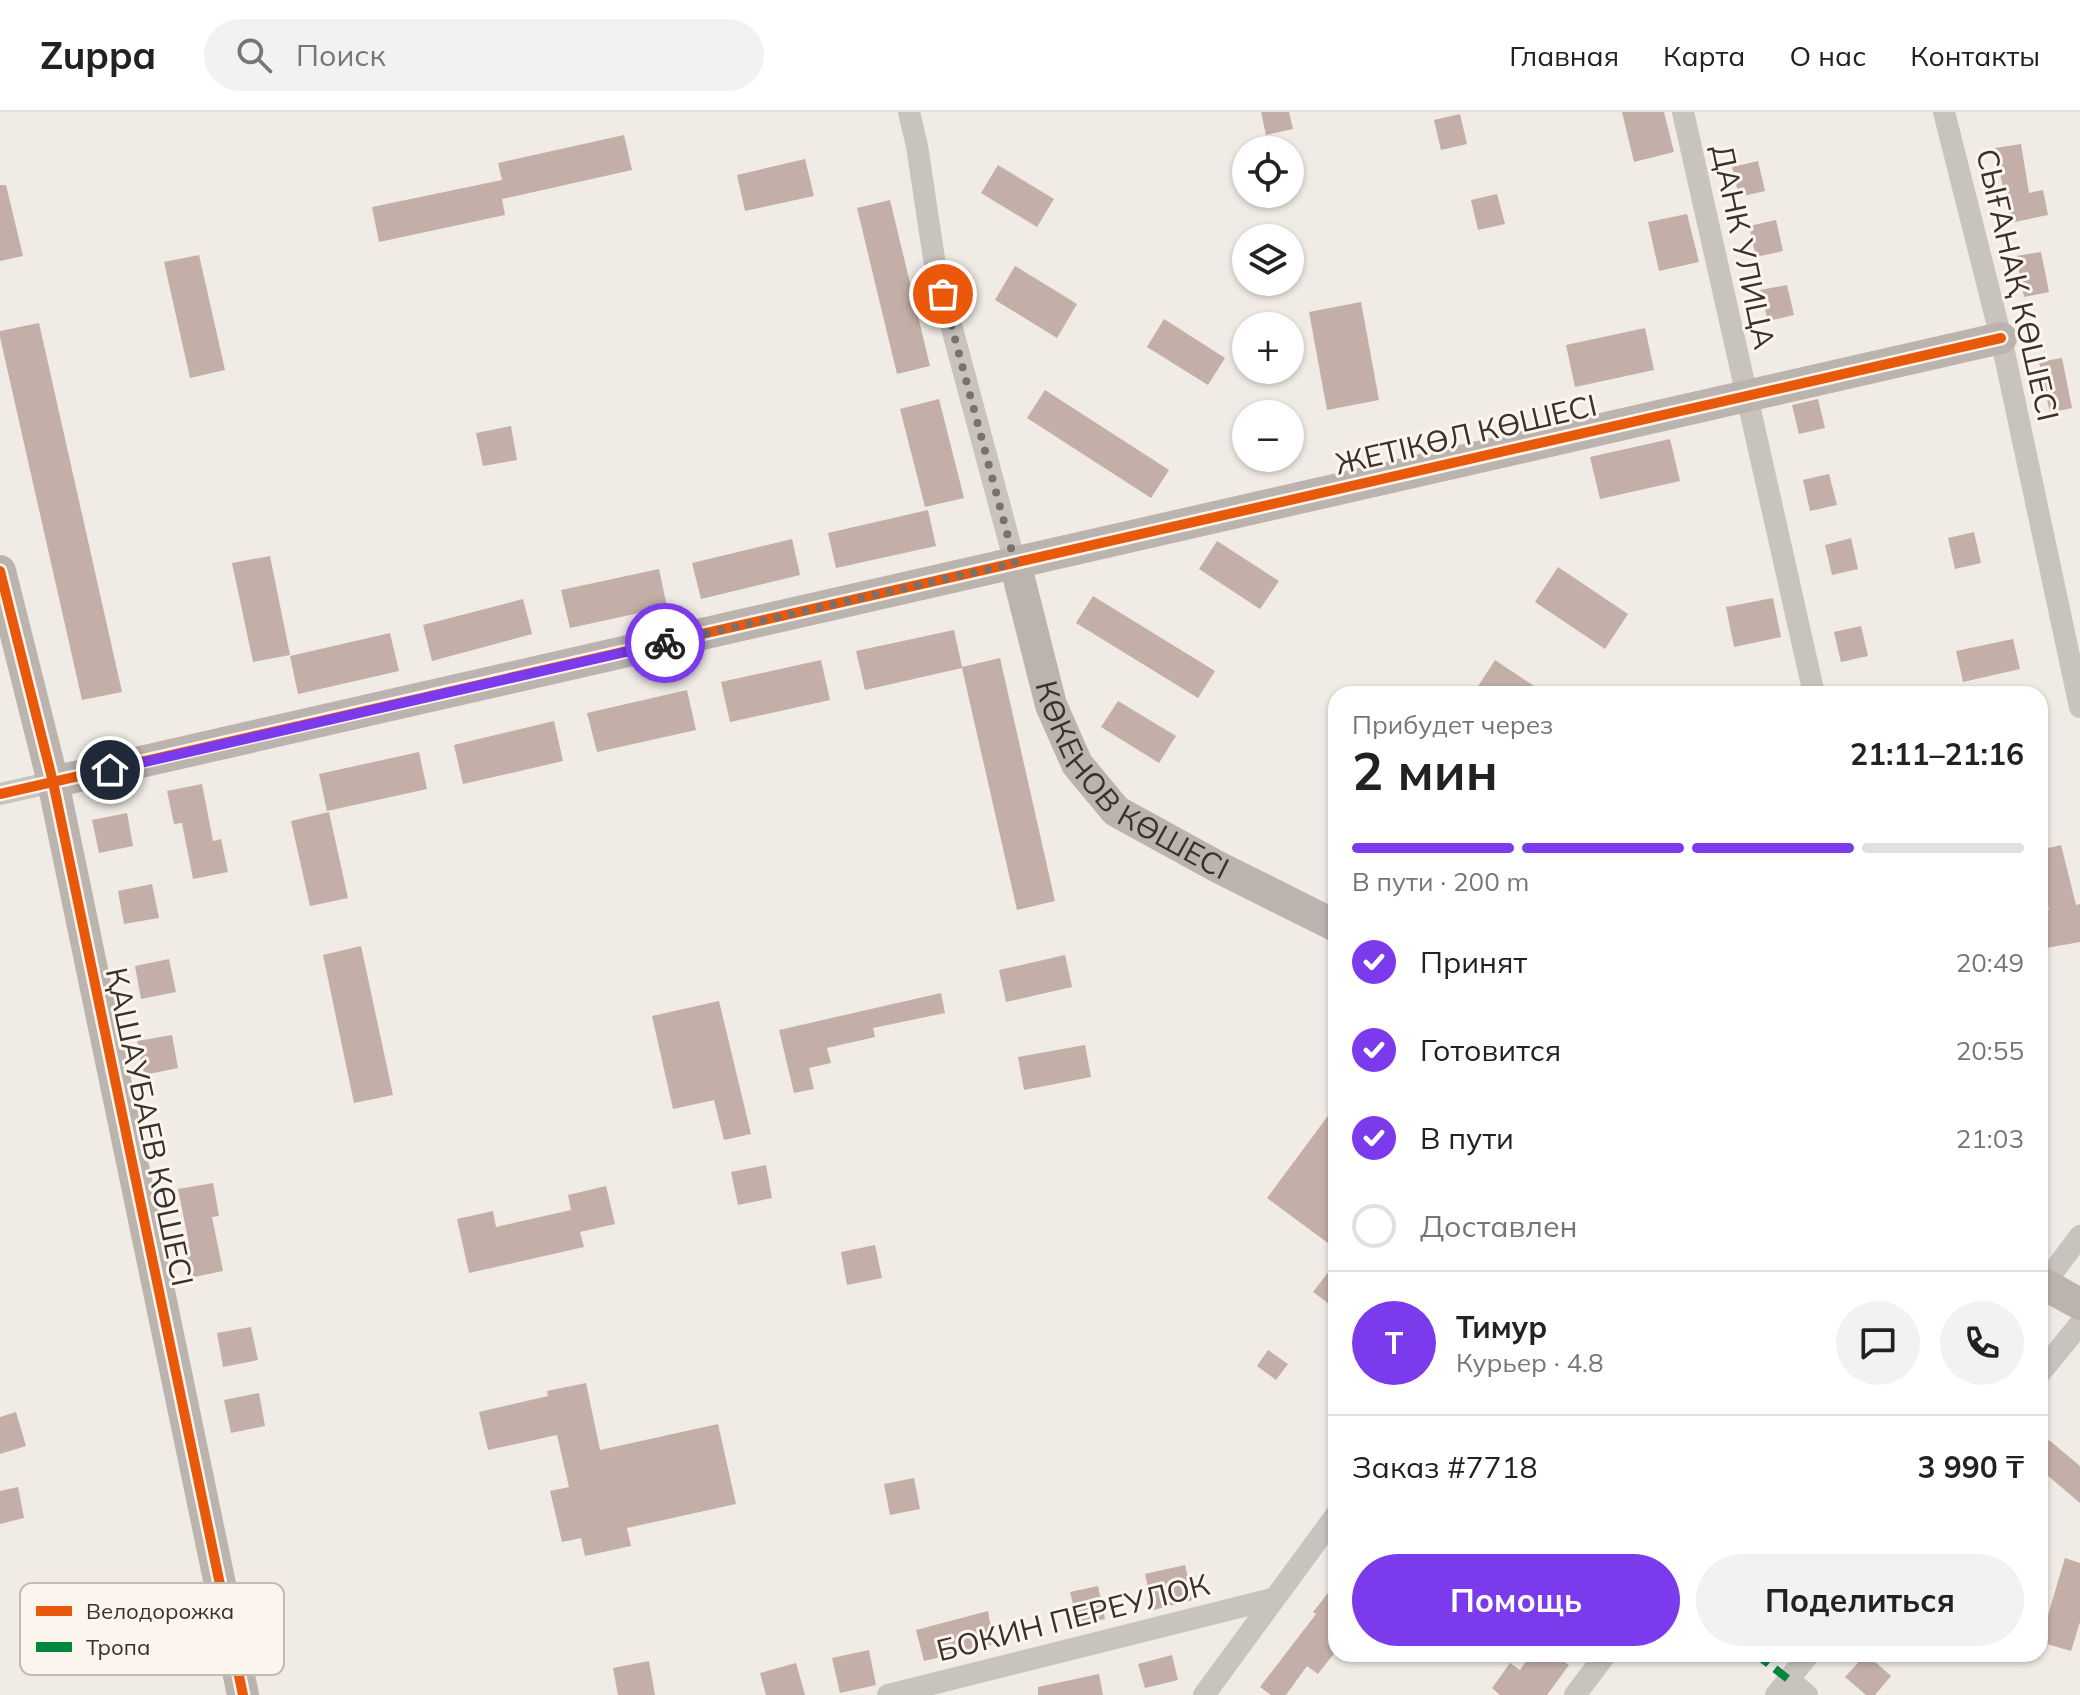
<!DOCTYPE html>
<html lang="ru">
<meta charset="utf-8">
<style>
body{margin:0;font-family:Mulish,sans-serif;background:#f2f2f2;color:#222;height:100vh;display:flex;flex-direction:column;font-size:30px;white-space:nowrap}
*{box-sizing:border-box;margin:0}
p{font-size:26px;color:#767676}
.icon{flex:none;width:44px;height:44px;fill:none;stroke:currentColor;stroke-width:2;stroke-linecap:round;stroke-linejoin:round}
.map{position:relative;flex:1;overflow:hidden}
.sheet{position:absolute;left:1328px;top:574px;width:720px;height:976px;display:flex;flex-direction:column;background:#fff;border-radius:24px;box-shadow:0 2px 6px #0004}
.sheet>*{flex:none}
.tools{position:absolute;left:1232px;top:24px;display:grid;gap:16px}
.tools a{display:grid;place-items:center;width:72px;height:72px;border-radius:50%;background:#fff;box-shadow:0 2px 6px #0004;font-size:40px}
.pin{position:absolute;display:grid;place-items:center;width:68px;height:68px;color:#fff;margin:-34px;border:4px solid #fff;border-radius:50%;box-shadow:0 2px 8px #0007}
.courier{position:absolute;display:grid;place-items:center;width:80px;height:80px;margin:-40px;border:6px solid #7c3aed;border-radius:50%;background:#fff;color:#222;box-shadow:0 2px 10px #0007}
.headline em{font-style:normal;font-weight:700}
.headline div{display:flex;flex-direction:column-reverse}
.headline{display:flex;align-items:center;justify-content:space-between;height:136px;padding:0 24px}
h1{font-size:52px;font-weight:700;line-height:60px}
.bar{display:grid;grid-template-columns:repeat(4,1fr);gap:12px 8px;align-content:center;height:96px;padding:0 24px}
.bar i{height:10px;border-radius:6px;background:#e0e0e0}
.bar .on{background:#7c3aed}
.bar p{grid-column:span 4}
.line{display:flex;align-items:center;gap:20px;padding:0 24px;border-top:2px solid #e0e0e0}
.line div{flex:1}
.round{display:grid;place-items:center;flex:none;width:84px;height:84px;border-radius:42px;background:#f2f2f2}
ol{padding:0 24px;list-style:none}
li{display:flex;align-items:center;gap:24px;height:88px}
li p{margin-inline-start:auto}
li .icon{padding:8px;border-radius:50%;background:#7c3aed;color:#fff;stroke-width:4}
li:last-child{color:#767676}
li i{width:44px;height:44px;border:4px solid #e0e0e0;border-radius:50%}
.cta{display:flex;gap:16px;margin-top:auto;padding:16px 24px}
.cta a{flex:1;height:92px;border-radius:48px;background:#7c3aed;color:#fff;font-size:32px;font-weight:700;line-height:92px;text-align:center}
.cta a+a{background:#f2f2f2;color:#222}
header{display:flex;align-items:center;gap:48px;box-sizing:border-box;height:112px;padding:0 40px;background:#fff;border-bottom:2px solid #e0e0e0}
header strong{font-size:38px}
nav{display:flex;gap:44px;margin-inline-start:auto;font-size:28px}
.search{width:560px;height:72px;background:#f2f2f2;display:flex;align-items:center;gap:20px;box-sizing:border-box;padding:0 28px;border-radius:44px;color:#767676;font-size:30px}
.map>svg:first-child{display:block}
.building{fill:#c3afa7}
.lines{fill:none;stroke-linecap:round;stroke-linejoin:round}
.street{stroke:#c9c3be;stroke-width:22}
.secondary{stroke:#bab3ae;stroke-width:32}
.quiet{stroke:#00873e;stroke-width:8;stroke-dasharray:16 8;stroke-linecap:butt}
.cycleway-casing{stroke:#fbf5ee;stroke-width:15}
.cycleway{stroke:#e8590c;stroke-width:10}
.done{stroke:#7a716c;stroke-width:8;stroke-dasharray:0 14.4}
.route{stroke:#7c3aed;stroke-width:10}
.labels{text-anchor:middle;stroke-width:6;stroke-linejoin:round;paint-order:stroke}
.street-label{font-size:30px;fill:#3b302b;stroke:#fbf5ee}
.key{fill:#fbf5ee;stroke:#c1bab4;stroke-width:2}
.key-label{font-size:22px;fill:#3b302b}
</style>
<header>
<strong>Zuppa</strong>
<div class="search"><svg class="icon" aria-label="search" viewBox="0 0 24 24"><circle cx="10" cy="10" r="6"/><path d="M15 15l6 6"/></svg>Поиск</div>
<nav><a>Главная</a><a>Карта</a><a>О нас</a><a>Контакты</a></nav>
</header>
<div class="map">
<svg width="2080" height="1583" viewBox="0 0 2080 1583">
<rect width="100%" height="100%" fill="#f0ebe5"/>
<!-- building -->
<g class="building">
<path d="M1261 0H1289L1293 17 1266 23Z"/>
<path d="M1622 0H1664L1674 40 1634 50Z"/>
<path d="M1460 2 1467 32 1441 38 1434 8Z"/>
<path d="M624 23 632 58 502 87 505 103 379 130 372 95 502 68 498 51Z"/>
<path d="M2021 32 2029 81 2043 78 2048 103 2010 111 1995 36Z"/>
<path d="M805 47 814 84 745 99 737 63Z"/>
<path d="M1758 49 1765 79 1739 85 1732 55Z"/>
<path d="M998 53 1054 87 1037 115 981 81Z"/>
<path d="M0 73H6L23 144 0 149Z"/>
<path d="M1497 82 1505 112 1478 118 1471 88Z"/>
<path d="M890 88 930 254 897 262 857 96Z"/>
<path d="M1687 102 1699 150 1659 159 1648 110Z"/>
<path d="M1776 108 1783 139 1756 145 1749 114Z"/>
<path d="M2041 140 2049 180 2024 185 2016 144Z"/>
<path d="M199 143 225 258 190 266 164 150Z"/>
<path d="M1015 154 1077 192 1057 226 995 188Z"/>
<path d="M1787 173 1794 203 1768 209 1760 178Z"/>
<path d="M1361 190 1379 288 1327 298 1309 200Z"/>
<path d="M1164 207 1225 246 1208 273 1147 235Z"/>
<path d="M39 211 122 580 82 588 0 225V219Z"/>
<path d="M1645 216 1654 258 1575 275 1566 233Z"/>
<path d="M2062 246 2072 296 2050 301 2039 250Z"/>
<path d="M1045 278 1169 358 1151 386 1027 306Z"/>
<path d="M939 287 964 386 925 395 900 297Z"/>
<path d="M1818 287 1825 316 1799 322 1792 293Z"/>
<path d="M511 314 517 348 483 354 476 321Z"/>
<path d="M1670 327 1680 369 1600 387 1590 345Z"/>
<path d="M1829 362 1837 393 1810 399 1803 368Z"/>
<path d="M928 398 936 434 836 456 828 421Z"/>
<path d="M1974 420 1981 451 1955 457 1948 426Z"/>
<path d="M1851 426 1858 457 1832 463 1825 433Z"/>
<path d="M792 427 800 463 701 487 692 451Z"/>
<path d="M1217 429 1279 469 1260 497 1199 457Z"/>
<path d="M270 444 290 543 253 550 232 451Z"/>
<path d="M1558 455 1628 502 1605 537 1535 490Z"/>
<path d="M659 457 667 495 570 516 561 478Z"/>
<path d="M1093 484 1215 559 1198 586 1076 511Z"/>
<path d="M1773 486 1781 525 1734 535 1726 495Z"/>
<path d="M523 487 532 522 432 549 423 513Z"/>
<path d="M1861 514 1868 544 1841 550 1834 520Z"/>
<path d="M954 518 962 555 1000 546 1055 789 1017 798 962 556 865 578 856 539Z"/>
<path d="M390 521 399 559 298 582 290 544Z"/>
<path d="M2013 527 2020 557 1963 570 1956 539Z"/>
<path d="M821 548 830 588 730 610 721 570Z"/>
<path d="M1495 548 1546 582H1473Z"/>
<path d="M687 578 696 618 597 640 587 601Z"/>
<path d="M1118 589 1176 624 1159 651 1101 615Z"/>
<path d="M554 609 563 649 463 672 454 633Z"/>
<path d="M419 640 427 677 327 699 319 662Z"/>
<path d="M202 672 213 729 221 727 228 760 193 767 182 711 174 712 167 679Z"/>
<path d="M329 700 348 786 310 794 291 709Z"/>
<path d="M127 701 133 734 99 741 92 708Z"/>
<path d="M2061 733 2076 793 2080 792V830L2046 836 2040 800 2049 798 2040 762V738Z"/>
<path d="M152 772 159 806 124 812 118 779Z"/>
<path d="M361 834 393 983 354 991 323 843Z"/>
<path d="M1065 843 1072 875 1006 890 999 858Z"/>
<path d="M169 847 176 880 141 887 135 854Z"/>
<path d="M941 881 945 901 873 916 875 925 827 936 831 951 809 956 814 977 794 981 779 918Z"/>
<path d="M719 889 751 1022 724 1028 714 988 673 997 652 904Z"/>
<path d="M172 923 178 956 144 963 137 929Z"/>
<path d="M1085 933 1091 965 1024 978 1018 945Z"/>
<path d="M1336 993V1137L1267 1086Z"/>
<path d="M766 1053 772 1086 738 1093 731 1060Z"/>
<path d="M213 1071 219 1104 212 1105 223 1159 189 1166 182 1133 189 1132 178 1077Z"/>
<path d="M606 1074 615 1112 580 1120 584 1135 469 1161 457 1107 493 1099 496 1115 571 1098 568 1083Z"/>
<path d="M875 1133 882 1166 847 1173 841 1140Z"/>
<path d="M1336 1150V1197L1313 1180Z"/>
<path d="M251 1215 258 1248 223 1255 217 1221Z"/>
<path d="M1268 1238 1288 1252 1276 1268 1257 1254Z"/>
<path d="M586 1271 600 1338 718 1312 736 1392 627 1416 631 1434 585 1444 581 1426 562 1430 550 1379 569 1375 557 1323 488 1338 479 1300 548 1284 547 1279Z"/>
<path d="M259 1281 265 1314 231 1321 224 1288Z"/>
<path d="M16 1300 26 1334 0 1342V1305Z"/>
<path d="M2049 1328 2080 1354V1391L2040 1357V1338Z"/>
<path d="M914 1366 920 1397 890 1403 884 1372Z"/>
<path d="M18 1375 24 1406 0 1412V1379Z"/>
<path d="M2065 1446 2080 1451V1510L2071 1539 2040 1530Z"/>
<path d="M1185 1453 1193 1488 1153 1498 1145 1462Z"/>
<path d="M1336 1471V1539L1318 1562 1307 1554 1286 1583H1271L1260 1575 1316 1502 1313 1500Z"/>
<path d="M1098 1474 1105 1507 1078 1513 1070 1480Z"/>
<path d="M988 1499 994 1532 924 1549 916 1518Z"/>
<path d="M869 1538 876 1573 840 1581 832 1546Z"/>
<path d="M1531 1542H1553L1569 1553 1547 1583H1500L1492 1576 1510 1551 1520 1558Z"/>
<path d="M1866 1542 1891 1564 1875 1583H1866L1845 1565Z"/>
<path d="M1172 1543 1178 1568 1145 1576 1138 1552Z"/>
<path d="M649 1549 655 1583H618L613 1556Z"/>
<path d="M796 1551 805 1583H766L760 1561Z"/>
<path d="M1099 1562 1103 1583H1038V1575Z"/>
</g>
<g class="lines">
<!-- street -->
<g class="street">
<path d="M909 0 917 34 935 153 1015 451"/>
<path d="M1683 0 1814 582"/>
<path d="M1944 0 2001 226 2080 595"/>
<path d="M0 682 53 670"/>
<path d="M2044 1172 2080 1124"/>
<path d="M2040 1261 2080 1212"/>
<path d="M1788 1567 1807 1583"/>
<path d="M888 1583 1272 1487"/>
<path d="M1204 1583 1336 1403"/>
<path d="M1575 1583 1606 1542"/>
<path d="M1776 1583 1809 1542"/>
</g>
<!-- secondary -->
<g class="secondary">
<path id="s1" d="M1015 451 1051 593 1077 652 1116 699 1218 755 1336 814"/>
<path d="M0 459 53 670 243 1583"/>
<path d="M53 670 2001 226"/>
<path d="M2040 1170 2080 1192"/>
</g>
<!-- quiet -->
<path class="quiet" d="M1756 1542 1788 1567"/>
<!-- cycleway casing -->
<g class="cycleway-casing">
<g id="cycleway">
<path d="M0 459 53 670 243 1583"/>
<path d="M0 682 2001 226"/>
</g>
</g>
<!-- cycleway -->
<use href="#cycleway" class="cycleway"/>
</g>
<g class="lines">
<!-- done -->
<path class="done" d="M665 531 1015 451 943 182"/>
<!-- route -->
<path class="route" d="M110 658 665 531"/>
</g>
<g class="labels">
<!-- street labels -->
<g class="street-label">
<text transform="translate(1743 135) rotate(78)" y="10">ДАНК УЛИЦА</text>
<text transform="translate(2017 173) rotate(77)" y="10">СЫҒАНАҚ КӨШЕСІ</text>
<text transform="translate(1466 323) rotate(-13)" y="10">ЖЕТІКӨЛ КӨШЕСІ</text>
<text dy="10" stroke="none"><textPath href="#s1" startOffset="260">КӨКЕНОВ КӨШЕСІ</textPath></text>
<text transform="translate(149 1015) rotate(78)" y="10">ҚАШАУБАЕВ КӨШЕСІ</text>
<text transform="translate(1073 1506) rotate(-14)" y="10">БОКИН ПЕРЕУЛОК</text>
</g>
</g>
<!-- legend -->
<rect x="20" y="1471" width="264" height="92" rx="12" class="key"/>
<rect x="36" y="1494" width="36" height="10" fill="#e8590c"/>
<rect x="36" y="1530" width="36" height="10" fill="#00873e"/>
<g class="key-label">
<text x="86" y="1507">Велодорожка</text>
<text x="86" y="1543">Тропа</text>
</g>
</svg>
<div class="tools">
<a><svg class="icon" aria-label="locate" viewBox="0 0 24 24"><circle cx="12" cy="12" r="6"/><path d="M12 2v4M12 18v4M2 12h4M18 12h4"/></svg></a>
<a><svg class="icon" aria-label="layers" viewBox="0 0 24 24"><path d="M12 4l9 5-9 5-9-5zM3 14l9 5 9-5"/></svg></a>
<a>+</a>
<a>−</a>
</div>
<div class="pin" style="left:943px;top:182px;background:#ea580c"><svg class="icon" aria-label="bag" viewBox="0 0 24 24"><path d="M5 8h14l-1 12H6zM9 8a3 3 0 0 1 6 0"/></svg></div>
<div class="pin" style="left:110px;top:658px;background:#1f2937"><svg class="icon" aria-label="home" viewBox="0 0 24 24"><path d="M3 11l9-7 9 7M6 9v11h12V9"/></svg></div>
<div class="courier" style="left:665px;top:531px"><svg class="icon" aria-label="bike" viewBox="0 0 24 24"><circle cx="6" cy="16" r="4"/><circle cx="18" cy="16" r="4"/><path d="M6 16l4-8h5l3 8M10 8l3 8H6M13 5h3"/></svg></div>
<section class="sheet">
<div class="headline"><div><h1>2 мин</h1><p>Прибудет через</p></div><em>21:11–21:16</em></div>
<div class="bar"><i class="on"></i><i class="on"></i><i class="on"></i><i></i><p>В пути · 200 m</p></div>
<ol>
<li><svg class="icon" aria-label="check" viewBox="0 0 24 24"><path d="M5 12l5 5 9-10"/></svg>Принят<p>20:49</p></li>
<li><svg class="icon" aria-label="check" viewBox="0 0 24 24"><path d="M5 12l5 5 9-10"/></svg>Готовится<p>20:55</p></li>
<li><svg class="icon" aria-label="check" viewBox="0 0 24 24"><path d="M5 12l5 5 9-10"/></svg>В пути<p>21:03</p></li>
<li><i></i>Доставлен</li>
</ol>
<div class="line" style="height:144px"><b class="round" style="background:#7c3aed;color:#fff">Т</b><div><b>Тимур</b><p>Курьер · 4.8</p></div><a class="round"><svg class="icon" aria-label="chat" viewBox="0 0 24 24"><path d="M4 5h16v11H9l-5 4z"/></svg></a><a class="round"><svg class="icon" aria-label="phone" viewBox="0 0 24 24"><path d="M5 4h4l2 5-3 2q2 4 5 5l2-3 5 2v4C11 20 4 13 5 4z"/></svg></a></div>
<div class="line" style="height:104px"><div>Заказ #7718</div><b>3 990 ₸</b></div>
<div class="cta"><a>Помощь</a><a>Поделиться</a></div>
</section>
</div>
